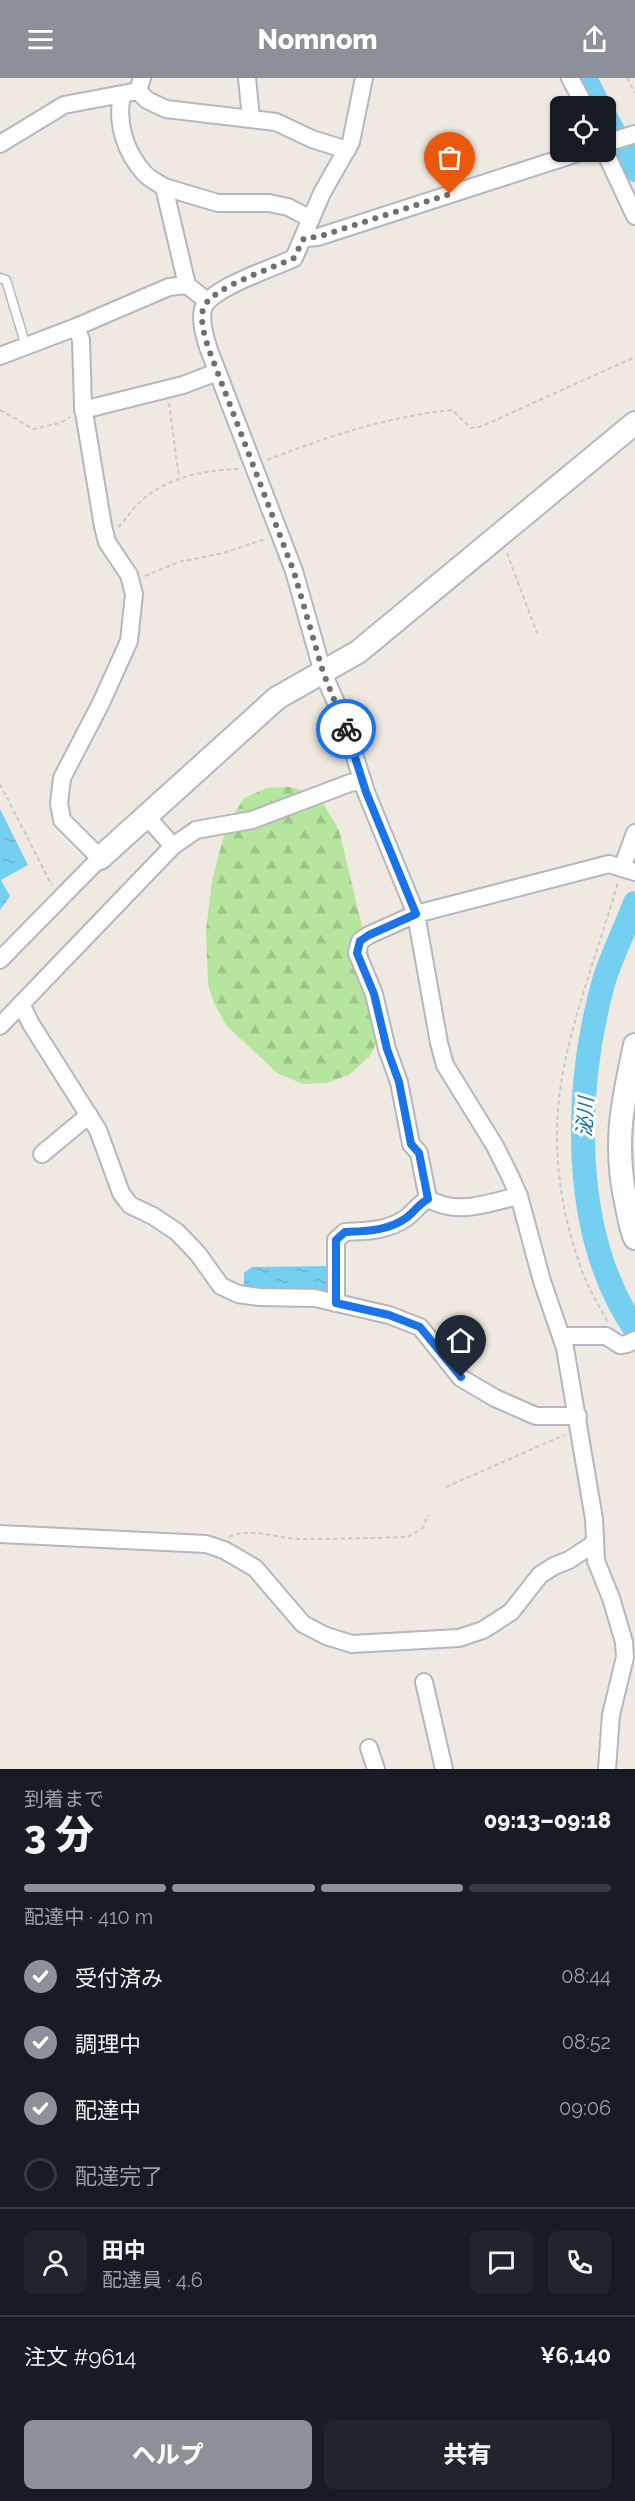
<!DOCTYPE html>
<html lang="ja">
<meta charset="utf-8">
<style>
body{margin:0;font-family:Raleway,"Noto Sans JP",sans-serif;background:#20242c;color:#f1f3f6;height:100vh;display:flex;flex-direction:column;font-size:22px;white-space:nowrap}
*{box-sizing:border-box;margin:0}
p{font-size:20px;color:#9ea1a6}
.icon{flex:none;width:33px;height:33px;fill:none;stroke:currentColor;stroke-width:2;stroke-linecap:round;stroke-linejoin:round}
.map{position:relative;height:1691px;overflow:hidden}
.sheet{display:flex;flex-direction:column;background:#171b24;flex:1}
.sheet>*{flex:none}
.fabs{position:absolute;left:550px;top:18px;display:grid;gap:12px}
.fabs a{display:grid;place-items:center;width:66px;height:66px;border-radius:9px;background:#171b24;box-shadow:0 2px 4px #0004;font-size:30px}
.pin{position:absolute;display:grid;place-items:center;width:51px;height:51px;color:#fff;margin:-62px -26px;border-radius:50% 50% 50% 0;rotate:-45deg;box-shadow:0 0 6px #0007}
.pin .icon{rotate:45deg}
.courier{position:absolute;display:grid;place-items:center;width:60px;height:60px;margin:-30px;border:4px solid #1a73e8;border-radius:50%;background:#fff;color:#222;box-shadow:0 2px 8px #0007}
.summary em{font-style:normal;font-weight:800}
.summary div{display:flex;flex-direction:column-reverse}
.summary{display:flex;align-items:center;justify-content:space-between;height:102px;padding:0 24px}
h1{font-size:39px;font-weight:800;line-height:45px}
.bar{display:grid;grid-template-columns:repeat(4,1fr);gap:9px 6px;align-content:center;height:72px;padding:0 24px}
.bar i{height:8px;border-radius:4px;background:#363941}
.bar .current{background:#8c9099}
.bar p{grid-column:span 4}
.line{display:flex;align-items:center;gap:15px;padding:0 24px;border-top:2px solid #363941}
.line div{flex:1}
.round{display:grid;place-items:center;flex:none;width:63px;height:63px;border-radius:9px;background:#20242c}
ol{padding:0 24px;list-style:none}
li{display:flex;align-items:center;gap:18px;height:66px}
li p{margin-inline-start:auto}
li .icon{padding:6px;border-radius:50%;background:#8c9099;color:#fff;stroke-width:4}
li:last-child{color:#9ea1a6}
li i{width:33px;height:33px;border:3px solid #363941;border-radius:50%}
.primary-button{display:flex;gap:12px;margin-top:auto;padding:12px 24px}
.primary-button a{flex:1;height:69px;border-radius:9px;background:#8c9099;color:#fff;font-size:24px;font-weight:800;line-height:69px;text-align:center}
.primary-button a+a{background:#20242c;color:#f1f3f6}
header{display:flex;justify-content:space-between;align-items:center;height:78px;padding:0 24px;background:#8c9099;color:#fff;font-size:27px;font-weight:800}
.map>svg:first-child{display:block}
.forest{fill:url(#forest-firs)}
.water{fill:url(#water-ripples)}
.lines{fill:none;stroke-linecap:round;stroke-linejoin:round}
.river{stroke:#75cff0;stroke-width:24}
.lane-casing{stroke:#b4b7c1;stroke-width:11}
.street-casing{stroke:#b4b7c1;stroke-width:20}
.secondary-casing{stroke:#b4b7c1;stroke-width:26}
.path{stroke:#c9c9c9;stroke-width:2;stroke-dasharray:4.5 3;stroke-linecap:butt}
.lane{stroke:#fff;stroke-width:8}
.street{stroke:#fff;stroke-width:16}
.secondary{stroke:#fff;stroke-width:22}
.done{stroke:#726f6d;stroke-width:6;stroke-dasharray:0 10.8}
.route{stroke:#1a73e8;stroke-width:8}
.labels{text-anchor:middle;stroke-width:6;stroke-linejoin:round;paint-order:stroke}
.water-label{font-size:20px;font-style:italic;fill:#0d6fa3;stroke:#fff}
</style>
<header><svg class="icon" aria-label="menu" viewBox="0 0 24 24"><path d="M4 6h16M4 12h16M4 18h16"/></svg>Nomnom<svg class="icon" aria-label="share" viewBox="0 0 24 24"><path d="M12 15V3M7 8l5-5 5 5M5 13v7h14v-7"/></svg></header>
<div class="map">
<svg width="635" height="1691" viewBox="0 0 635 1691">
<defs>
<pattern id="forest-firs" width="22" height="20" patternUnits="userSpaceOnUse" patternTransform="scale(1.5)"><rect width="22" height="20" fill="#b6e59e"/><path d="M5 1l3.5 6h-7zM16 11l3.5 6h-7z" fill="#9dc588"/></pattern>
<pattern id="water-ripples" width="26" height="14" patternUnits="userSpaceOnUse" patternTransform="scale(1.5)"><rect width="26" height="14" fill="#75cff0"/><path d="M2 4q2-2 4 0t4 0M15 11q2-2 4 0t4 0" fill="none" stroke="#66b2ce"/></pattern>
</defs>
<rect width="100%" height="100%" fill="#efe9e1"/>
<!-- forest -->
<path class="forest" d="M291 709 319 718 339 752 378 915 380 957 370 978 349 997 326 1005 303 1006 277 995 226 947 213 923 208 905 206 852 212 803 226 749 244 720 267 710Z"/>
<!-- water -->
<g class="water">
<path d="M0 731 28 787 1 802 10 818 0 832Z"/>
<path d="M331 1188V1208L327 1218 244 1213V1195L252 1189Z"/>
</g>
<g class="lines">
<!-- river -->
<g class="river">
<path d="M585 0 599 28"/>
<path d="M606 40 635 92"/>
<path d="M635 825C625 852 611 878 603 906 574 1013 570 1156 635 1251"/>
</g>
<!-- lane casing -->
<g class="lane-casing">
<path id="lane" d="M0 200 6 202 26 268"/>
</g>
<!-- street casing -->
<g class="street-casing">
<g id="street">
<path d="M247 0 251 41"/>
<path d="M364 0 351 64 322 115 294 180C274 190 209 210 203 231 200 244 205 260 209 272L294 493 323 595 342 638 366 714 416 836 439 965 445 987 495 1068 510 1098 519 1118 542 1203 565 1270 594 1441 596 1483 611 1520 624 1564 625 1579 611 1637 607 1691"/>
<path d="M570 0 585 28"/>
<path d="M138 13 147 22 166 31 276 44 312 61 347 72"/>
<path d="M122 17C116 45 125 74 145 96 150 101 158 105 164 109L187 207 207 223"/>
<path d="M606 65 635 56"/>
<path d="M0 66 64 27 138 13 142 0"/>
<path d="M605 74 635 138"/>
<path d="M164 109 218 125H269L288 129 311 141"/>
<path d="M304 160 318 159 581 74"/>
<path d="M0 278 76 249 169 209 187 207"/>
<path d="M83 332 183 307 217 294"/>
<path d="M146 738 173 768"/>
<path d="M622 790 635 755"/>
<path d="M0 882 100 780 62 742 59 725 62 700 101 625 129 563 134 516 129 497 107 464 103 448 83 328 81 262 76 249"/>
<path d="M21 926 31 946 98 1052 121 1115 130 1127 153 1138 177 1154 198 1176 221 1208 238 1216 259 1219 315 1220 389 1237 420 1249 461 1300 495 1320 536 1338H578"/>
<path d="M0 948 173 768 196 752 252 742 350 705 362 703"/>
<path d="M42 1076 89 1037"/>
<path d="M428 1121 419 1075 411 1066 399 1004 387 971 374 916 357 875 360 863 369 857 416 836 609 786 635 794"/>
<path d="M428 1121C460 1138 486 1125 519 1118"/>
<path d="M336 1225V1162L345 1154C366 1153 388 1153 406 1140 414 1134 419 1126 428 1121"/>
<path d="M561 1258H606L620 1267 627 1266 635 1262"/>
<path d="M0 1456 206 1466 224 1472 255 1490 303 1546 326 1558 352 1566 459 1560 483 1552 511 1534 540 1497 554 1488 569 1482 595 1465"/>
<path d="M424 1604 444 1691"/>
<path d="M369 1670 376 1691"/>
</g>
</g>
<!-- secondary casing -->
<g class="secondary-casing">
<g id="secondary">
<path d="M100 780 277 620 358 574 635 345"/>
<path d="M635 967C622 1027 613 1067 627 1129 629 1139 631 1151 635 1160"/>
</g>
</g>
<!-- path -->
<g class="path">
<path d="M627 0 635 15"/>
<path d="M169 325 179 400"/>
<path d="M0 332 33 351 60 345 70 339"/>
<path d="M267 382C329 358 386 339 452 332L471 350 480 349 635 279"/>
<path d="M118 449C126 442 131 432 139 425 166 399 204 392 240 391"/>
<path d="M507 475 537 555"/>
<path d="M145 498 179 484 223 475 265 461"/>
<path d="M0 706 52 808"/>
<path d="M607 1243C598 1226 587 1208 581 1190 560 1132 551 1067 561 1006 572 937 599 871 618 804"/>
<path d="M446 1409 564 1357"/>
<path d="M229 1459C252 1449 275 1460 298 1461 334 1461 371 1460 407 1459L423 1450 428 1437"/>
</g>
<!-- lane -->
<use href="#lane" class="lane"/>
<!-- street -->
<use href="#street" class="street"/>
<!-- secondary -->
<use href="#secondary" class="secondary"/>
</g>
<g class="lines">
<!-- done -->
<path class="done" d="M346 651 323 594 294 494 209 272C205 260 200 244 203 231 209 210 274 190 294 180L304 160 318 159 450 116"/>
<!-- route -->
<path class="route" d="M346 651 366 714 416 836 369 857 360 863 357 875 374 916 387 971 399 1004 411 1066 419 1075 428 1121C419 1126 414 1134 406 1140 388 1153 366 1153 345 1154L336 1162V1225L389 1237 420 1249 461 1299"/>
</g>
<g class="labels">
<!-- water labels -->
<g class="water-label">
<text transform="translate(585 1039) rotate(-87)" y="7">泌川</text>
</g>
</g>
</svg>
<div class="fabs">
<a><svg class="icon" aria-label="locate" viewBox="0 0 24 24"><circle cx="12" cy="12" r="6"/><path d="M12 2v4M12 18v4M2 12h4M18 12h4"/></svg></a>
</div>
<div class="pin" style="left:450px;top:116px;background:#ea580c"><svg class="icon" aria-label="bag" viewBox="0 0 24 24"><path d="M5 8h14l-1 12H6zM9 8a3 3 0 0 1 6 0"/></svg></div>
<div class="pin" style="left:461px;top:1299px;background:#1f2937"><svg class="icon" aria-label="home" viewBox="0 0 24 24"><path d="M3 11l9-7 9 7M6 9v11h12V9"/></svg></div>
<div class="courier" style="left:346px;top:651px"><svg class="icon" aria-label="bike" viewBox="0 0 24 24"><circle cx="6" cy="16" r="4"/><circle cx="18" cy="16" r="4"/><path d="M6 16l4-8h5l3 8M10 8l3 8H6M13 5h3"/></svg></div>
</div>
<section class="sheet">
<div class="summary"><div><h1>3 分</h1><p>到着まで</p></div><em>09:13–09:18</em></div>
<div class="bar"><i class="current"></i><i class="current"></i><i class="current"></i><i></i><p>配達中 · 410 m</p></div>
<ol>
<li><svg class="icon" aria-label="check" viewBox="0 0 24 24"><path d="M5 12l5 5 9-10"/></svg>受付済み<p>08:44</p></li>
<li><svg class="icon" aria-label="check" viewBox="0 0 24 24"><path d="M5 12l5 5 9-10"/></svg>調理中<p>08:52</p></li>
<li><svg class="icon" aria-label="check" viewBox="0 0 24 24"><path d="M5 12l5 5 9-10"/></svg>配達中<p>09:06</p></li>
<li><i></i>配達完了</li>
</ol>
<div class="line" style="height:108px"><a class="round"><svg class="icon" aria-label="person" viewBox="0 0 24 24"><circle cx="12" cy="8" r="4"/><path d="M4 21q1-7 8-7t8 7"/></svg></a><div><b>田中</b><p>配達員 · 4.6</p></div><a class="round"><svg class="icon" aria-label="chat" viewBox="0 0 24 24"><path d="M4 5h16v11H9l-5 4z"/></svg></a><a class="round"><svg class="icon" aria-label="phone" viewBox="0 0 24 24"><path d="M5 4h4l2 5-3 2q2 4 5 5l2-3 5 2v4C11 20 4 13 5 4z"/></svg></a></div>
<div class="line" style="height:78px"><div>注文 #9614</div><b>¥6,140</b></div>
<div class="primary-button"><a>ヘルプ</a><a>共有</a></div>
</section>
